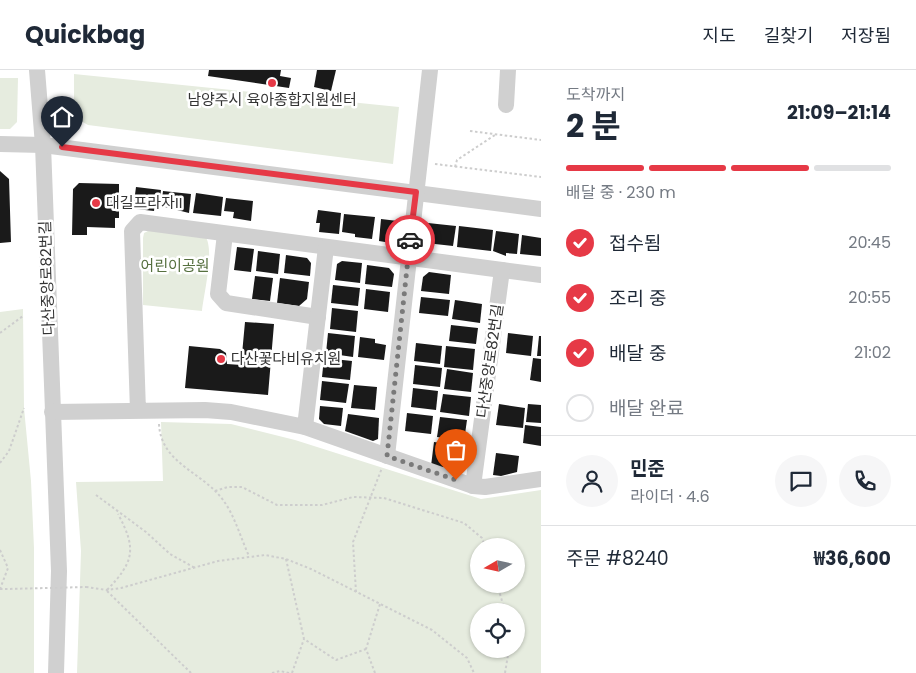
<!DOCTYPE html>
<html lang="ko">
<meta charset="utf-8">
<style>
body{margin:0;font-family:Poppins,"Noto Sans KR",sans-serif;background:#f6f6f7;color:#1f2937;height:100vh;display:flex;flex-direction:column;font-size:19px;white-space:nowrap}
*{box-sizing:border-box;margin:0}
p{font-size:16px;color:#747a83}
.icon{flex:none;width:28px;height:28px;fill:none;stroke:currentColor;stroke-width:2;stroke-linecap:round;stroke-linejoin:round}
.map{position:relative;flex:1;overflow:hidden}
.side{display:flex;flex-direction:column;background:#fff;width:375px}
.side>*{flex:none}
.needle{width:32px;rotate:261deg}
.fabs{position:absolute;left:470px;top:468px;display:grid;gap:10px}
.fabs a{display:grid;place-items:center;width:55px;height:55px;border-radius:50%;background:#fff;box-shadow:0 1px 4px #0004;font-size:25px}
.pin{position:absolute;display:grid;place-items:center;width:42px;height:42px;color:#fff;margin:-51px -21px;border-radius:50% 50% 50% 0;rotate:-45deg;box-shadow:0 0 5px #0007}
.pin .icon{rotate:45deg}
.courier{position:absolute;display:grid;place-items:center;width:50px;height:50px;margin:-25px;border:4px solid #e63946;border-radius:50%;background:#fff;color:#222;box-shadow:0 1px 6px #0007}
.headline em{font-style:normal;font-weight:700}
.headline div{display:flex;flex-direction:column-reverse}
.headline{display:flex;align-items:center;justify-content:space-between;height:85px;padding:0 25px}
h1{font-size:32px;font-weight:700;line-height:38px}
.bar{display:grid;grid-template-columns:repeat(4,1fr);gap:8px 5px;align-content:center;height:60px;padding:0 25px}
.bar i{height:6px;border-radius:4px;background:#e0e1e3}
.bar .on{background:#e63946}
.bar p{grid-column:span 4}
.line{display:flex;align-items:center;gap:12px;padding:0 25px;border-top:1px solid #e0e1e3}
.line div{flex:1}
.round{display:grid;place-items:center;flex:none;width:52px;height:52px;border-radius:26px;background:#f6f6f7}
ol{padding:0 25px;list-style:none}
li{display:flex;align-items:center;gap:15px;height:55px}
li p{margin-inline-start:auto}
li .icon{padding:5px;border-radius:50%;background:#e63946;color:#fff;stroke-width:4}
li:last-child{color:#747a83}
li i{width:28px;height:28px;border:2px solid #e0e1e3;border-radius:50%}
header{display:flex;align-items:center;gap:30px;box-sizing:border-box;height:70px;padding:0 25px;background:#fff;border-bottom:1px solid #e0e1e3}
header strong{font-size:24px}
nav{display:flex;gap:28px;margin-inline-start:auto;font-size:18px}
main{display:flex;flex:1;min-height:0}
.map>svg:first-child{display:block}
.green{fill:#e6ecdf;fill-rule:evenodd}
.building{fill:#1a1a1a}
.lines{fill:none;stroke-linecap:round;stroke-linejoin:round}
.path{stroke:#cdcdcd;stroke-width:2;stroke-dasharray:2.5 2.5;stroke-linecap:butt}
.minor{stroke:#d0d0d0;stroke-width:16}
.path-bridge{stroke:#cdcdcd;stroke-width:2;stroke-dasharray:2.5 2.5;stroke-linecap:butt}
.done{stroke:#7a7a7a;stroke-width:5;stroke-dasharray:0 9}
.route{stroke:#e63946;stroke-width:6}
.poi-dot{fill:#e63946;stroke:#fff;stroke-width:2}
.labels{text-anchor:middle;stroke-width:5;stroke-linejoin:round;paint-order:stroke}
.poi-label{font-size:15px;fill:#333;stroke:#fff;text-anchor:start}
.park-label{font-size:15px;fill:#56703f;stroke:#fff}
.street-label{font-size:15px;fill:#333;stroke:#fff}
</style>
<header>
<strong>Quickbag</strong>
<nav><a>지도</a><a>길찾기</a><a>저장됨</a></nav>
</header>
<main>
<div class="map">
<svg width="541" height="603" viewBox="0 0 541 603">
<rect width="100%" height="100%" fill="#fff"/>
<!-- green -->
<g class="green">
<path d="M74 4 399 37 393 94 88 55 74 47Z"/>
<path d="M0 8H18L17 52 10 59H0Z"/>
<path d="M150 160 205 166C215 179 204 223 202 241L143 235V168L144 163Z"/>
<path d="M23 239 24 338 31 411 34 478V603H0V242Z"/>
<path d="M161 352 231 354 295 370 481 429 541 420V603H77L81 481 76 412 163 411ZM479 476H516V514H479ZM479 541H516V579H479Z"/>
</g>
<!-- building -->
<g class="building">
<path d="M209 0H281L280 6 291 8 289 18 208 6Z"/>
<path d="M317 0H336L331 21 314 17Z"/>
<path d="M0 101 9 109 11 172 0 173Z"/>
<path d="M79 113 119 114V148H115V158L87 157V165H72L73 119Z"/>
<path d="M136 117 161 120 160 128 156 127 154 141 136 139 137 133 134 132Z"/>
<path d="M163 121 191 124 189 143 161 136Z"/>
<path d="M196 123 223 127 221 146 193 143Z"/>
<path d="M226 128 253 131 251 151 233 148 234 142 224 141Z"/>
<path d="M318 140 341 143 339 164 319 162 320 153H316Z"/>
<path d="M344 144 375 147 372 169 355 167V164L342 162Z"/>
<path d="M381 149 406 152 404 169 397 174 379 171Z"/>
<path d="M428 153 456 156 453 176 426 173Z"/>
<path d="M459 156 493 160 491 181 457 177Z"/>
<path d="M496 161 519 164 517 184 506 183V186L493 181Z"/>
<path d="M522 165 541 168V186L520 184Z"/>
<path d="M237 177 254 179 251 202 234 200Z"/>
<path d="M258 181 280 184 278 204 256 201Z"/>
<path d="M286 185 307 188 311 193 310 206 284 203Z"/>
<path d="M342 191 362 193 360 213 335 210 337 194Z"/>
<path d="M367 195 389 198 394 204 392 217 365 214Z"/>
<path d="M429 202 451 205 449 224 421 221 423 207Z"/>
<path d="M255 206 273 208 270 231 252 229Z"/>
<path d="M280 208 309 212 307 229 299 236 277 233Z"/>
<path d="M333 215 360 218 358 236 331 233Z"/>
<path d="M366 219 390 222 388 242 364 239Z"/>
<path d="M421 227 450 230 448 246 419 243Z"/>
<path d="M455 230 482 234 480 253 452 249Z"/>
<path d="M332 238 358 241 356 262 330 259Z"/>
<path d="M245 252 274 254 268 325 185 318 189 276 220 279 226 283 227 294 241 295Z"/>
<path d="M451 255 478 258 476 274 449 271Z"/>
<path d="M328 263 355 266 353 287 326 283Z"/>
<path d="M508 263 533 266 531 286 506 283Z"/>
<path d="M539 266H541V286H537Z"/>
<path d="M360 267 375 269V273L386 275 384 290 358 287Z"/>
<path d="M416 273 442 276 440 294 414 291Z"/>
<path d="M446 276 475 279 473 300 444 297Z"/>
<path d="M324 288 352 291 350 310 322 307Z"/>
<path d="M533 288 541 289V312L530 310Z"/>
<path d="M415 295 442 298 440 317 413 314Z"/>
<path d="M447 299 473 303 471 322 444 319Z"/>
<path d="M322 311 349 314 346 333 320 330Z"/>
<path d="M354 315 377 317 375 340 351 338Z"/>
<path d="M413 318 438 321 436 340 411 337Z"/>
<path d="M443 324 471 327 469 346 440 342Z"/>
<path d="M499 334 525 338 523 358 496 355Z"/>
<path d="M528 334 541 335V353L526 352Z"/>
<path d="M320 336 343 338 341 356 324 354 319 349Z"/>
<path d="M407 343 433 346 431 364 405 361Z"/>
<path d="M348 344 379 348 378 369 373 371 345 361Z"/>
<path d="M440 347 467 350 464 371 437 367Z"/>
<path d="M525 355 541 357V376L523 373Z"/>
<path d="M434 372 465 376 463 395 457 399 431 396Z"/>
<path d="M496 383 519 386 517 402 501 406 493 405Z"/>
</g>
<g class="lines">
<!-- path -->
<g class="path">
<path d="M470 61 541 70"/>
<path d="M435 94 541 107"/>
<path d="M455 97 457 90 495 65"/>
<path d="M0 263 23 246"/>
<path d="M159 354C161 394 203 402 223 430 235 446 241 469 249 486"/>
<path d="M0 393 9 381 24 338"/>
<path d="M215 421 228 417H242L277 435H322L353 427 384 428 464 453 482 468 485 476"/>
<path d="M96 425 146 462 170 484 195 498"/>
<path d="M0 480 8 498 0 519"/>
<path d="M286 489 304 569 336 590 366 579"/>
<path d="M497 514 505 541"/>
<path d="M86 517 107 520 121 518 218 491 265 485 286 489 311 499 432 560 467 588 474 603"/>
<path d="M0 519H5"/>
<path d="M107 520C134 492 137 479 118 444"/>
<path d="M107 521 191 603"/>
<path d="M356 522 353 472 382 398"/>
<path d="M272 603 280 601 289 603"/>
<path d="M292 603 304 569"/>
<path d="M375 603 366 579 380 534"/>
<path d="M505 603 509 579"/>
</g>
<!-- minor -->
<g class="minor">
<path d="M37 0 43 75 59 501 56 603"/>
<path d="M506 35 508 0"/>
<path d="M0 74 43 75 541 139"/>
<path d="M225 164 218 224 226 233 318 247"/>
<path d="M502 200 541 205"/>
<path d="M52 342 205 340 231 342 305 357 473 416 502 200 140 152 132 161 138 341"/>
<path d="M305 357 326 177"/>
<path d="M387 386 430 0"/>
<path d="M473 416 485 417 541 409"/>
</g>
<!-- path-bridge -->
<path class="path-bridge" d="M5 519 86 517"/>
</g>
<g class="lines">
<!-- done -->
<path class="done" d="M410 170 387 386 456 410"/>
<!-- route -->
<path class="route" d="M62 77 416 122 410 170"/>
</g>
<!-- markers -->
<g class="poi-dot">
<circle cx="272" cy="13" r="5"/>
<circle cx="96" cy="133" r="5"/>
<circle cx="221" cy="289" r="5"/>
</g>
<g class="labels">
<!-- poi labels -->
<g class="poi-label">
<text x="272" y="35" text-anchor="middle">남양주시 육아종합지원센터</text>
<text x="106" y="138">대길프라자II</text>
<text x="231" y="294">다산꽃다비유치원</text>
</g>
<!-- park labels -->
<g class="park-label">
<text x="175" y="201">어린이공원</text>
</g>
<!-- street labels -->
<g class="street-label">
<text transform="translate(47 208) rotate(-92)" y="5">다산중앙로82번길</text>
<text transform="translate(490 291) rotate(-82)" y="5">다산중앙로82번길</text>
</g>
</g>
</svg>
<div class="fabs">
<a><svg class="needle" viewBox="-14 -14 28 28"><path d="M0-13l5 13h-10z" fill="#e53935"/><path d="M0 13l5-13h-10z" fill="#747a83"/></svg></a>
<a><svg class="icon" aria-label="locate" viewBox="0 0 24 24"><circle cx="12" cy="12" r="6"/><path d="M12 2v4M12 18v4M2 12h4M18 12h4"/></svg></a>
</div>
<div class="pin" style="left:456px;top:410px;background:#ea580c"><svg class="icon" aria-label="bag" viewBox="0 0 24 24"><path d="M5 8h14l-1 12H6zM9 8a3 3 0 0 1 6 0"/></svg></div>
<div class="pin" style="left:62px;top:77px;background:#1f2937"><svg class="icon" aria-label="home" viewBox="0 0 24 24"><path d="M3 11l9-7 9 7M6 9v11h12V9"/></svg></div>
<div class="courier" style="left:410px;top:170px"><svg class="icon" aria-label="car" viewBox="0 0 24 24"><path d="M5 17H2v-5l4-1 3-4h7l3 4 3 1v5h-3M9 17h6M6 11h13"/><circle cx="7" cy="17" r="2"/><circle cx="17" cy="17" r="2"/></svg></div>
</div>
<section class="side">
<div class="headline"><div><h1>2 분</h1><p>도착까지</p></div><em>21:09–21:14</em></div>
<div class="bar"><i class="on"></i><i class="on"></i><i class="on"></i><i></i><p>배달 중 · 230 m</p></div>
<ol>
<li><svg class="icon" aria-label="check" viewBox="0 0 24 24"><path d="M5 12l5 5 9-10"/></svg>접수됨<p>20:45</p></li>
<li><svg class="icon" aria-label="check" viewBox="0 0 24 24"><path d="M5 12l5 5 9-10"/></svg>조리 중<p>20:55</p></li>
<li><svg class="icon" aria-label="check" viewBox="0 0 24 24"><path d="M5 12l5 5 9-10"/></svg>배달 중<p>21:02</p></li>
<li><i></i>배달 완료</li>
</ol>
<div class="line" style="height:90px"><a class="round"><svg class="icon" aria-label="person" viewBox="0 0 24 24"><circle cx="12" cy="8" r="4"/><path d="M4 21q1-7 8-7t8 7"/></svg></a><div><b>민준</b><p>라이더 · 4.6</p></div><a class="round"><svg class="icon" aria-label="chat" viewBox="0 0 24 24"><path d="M4 5h16v11H9l-5 4z"/></svg></a><a class="round"><svg class="icon" aria-label="phone" viewBox="0 0 24 24"><path d="M5 4h4l2 5-3 2q2 4 5 5l2-3 5 2v4C11 20 4 13 5 4z"/></svg></a></div>
<div class="line" style="height:65px"><div>주문 #8240</div><b>₩36,600</b></div>
</section>
</main>
